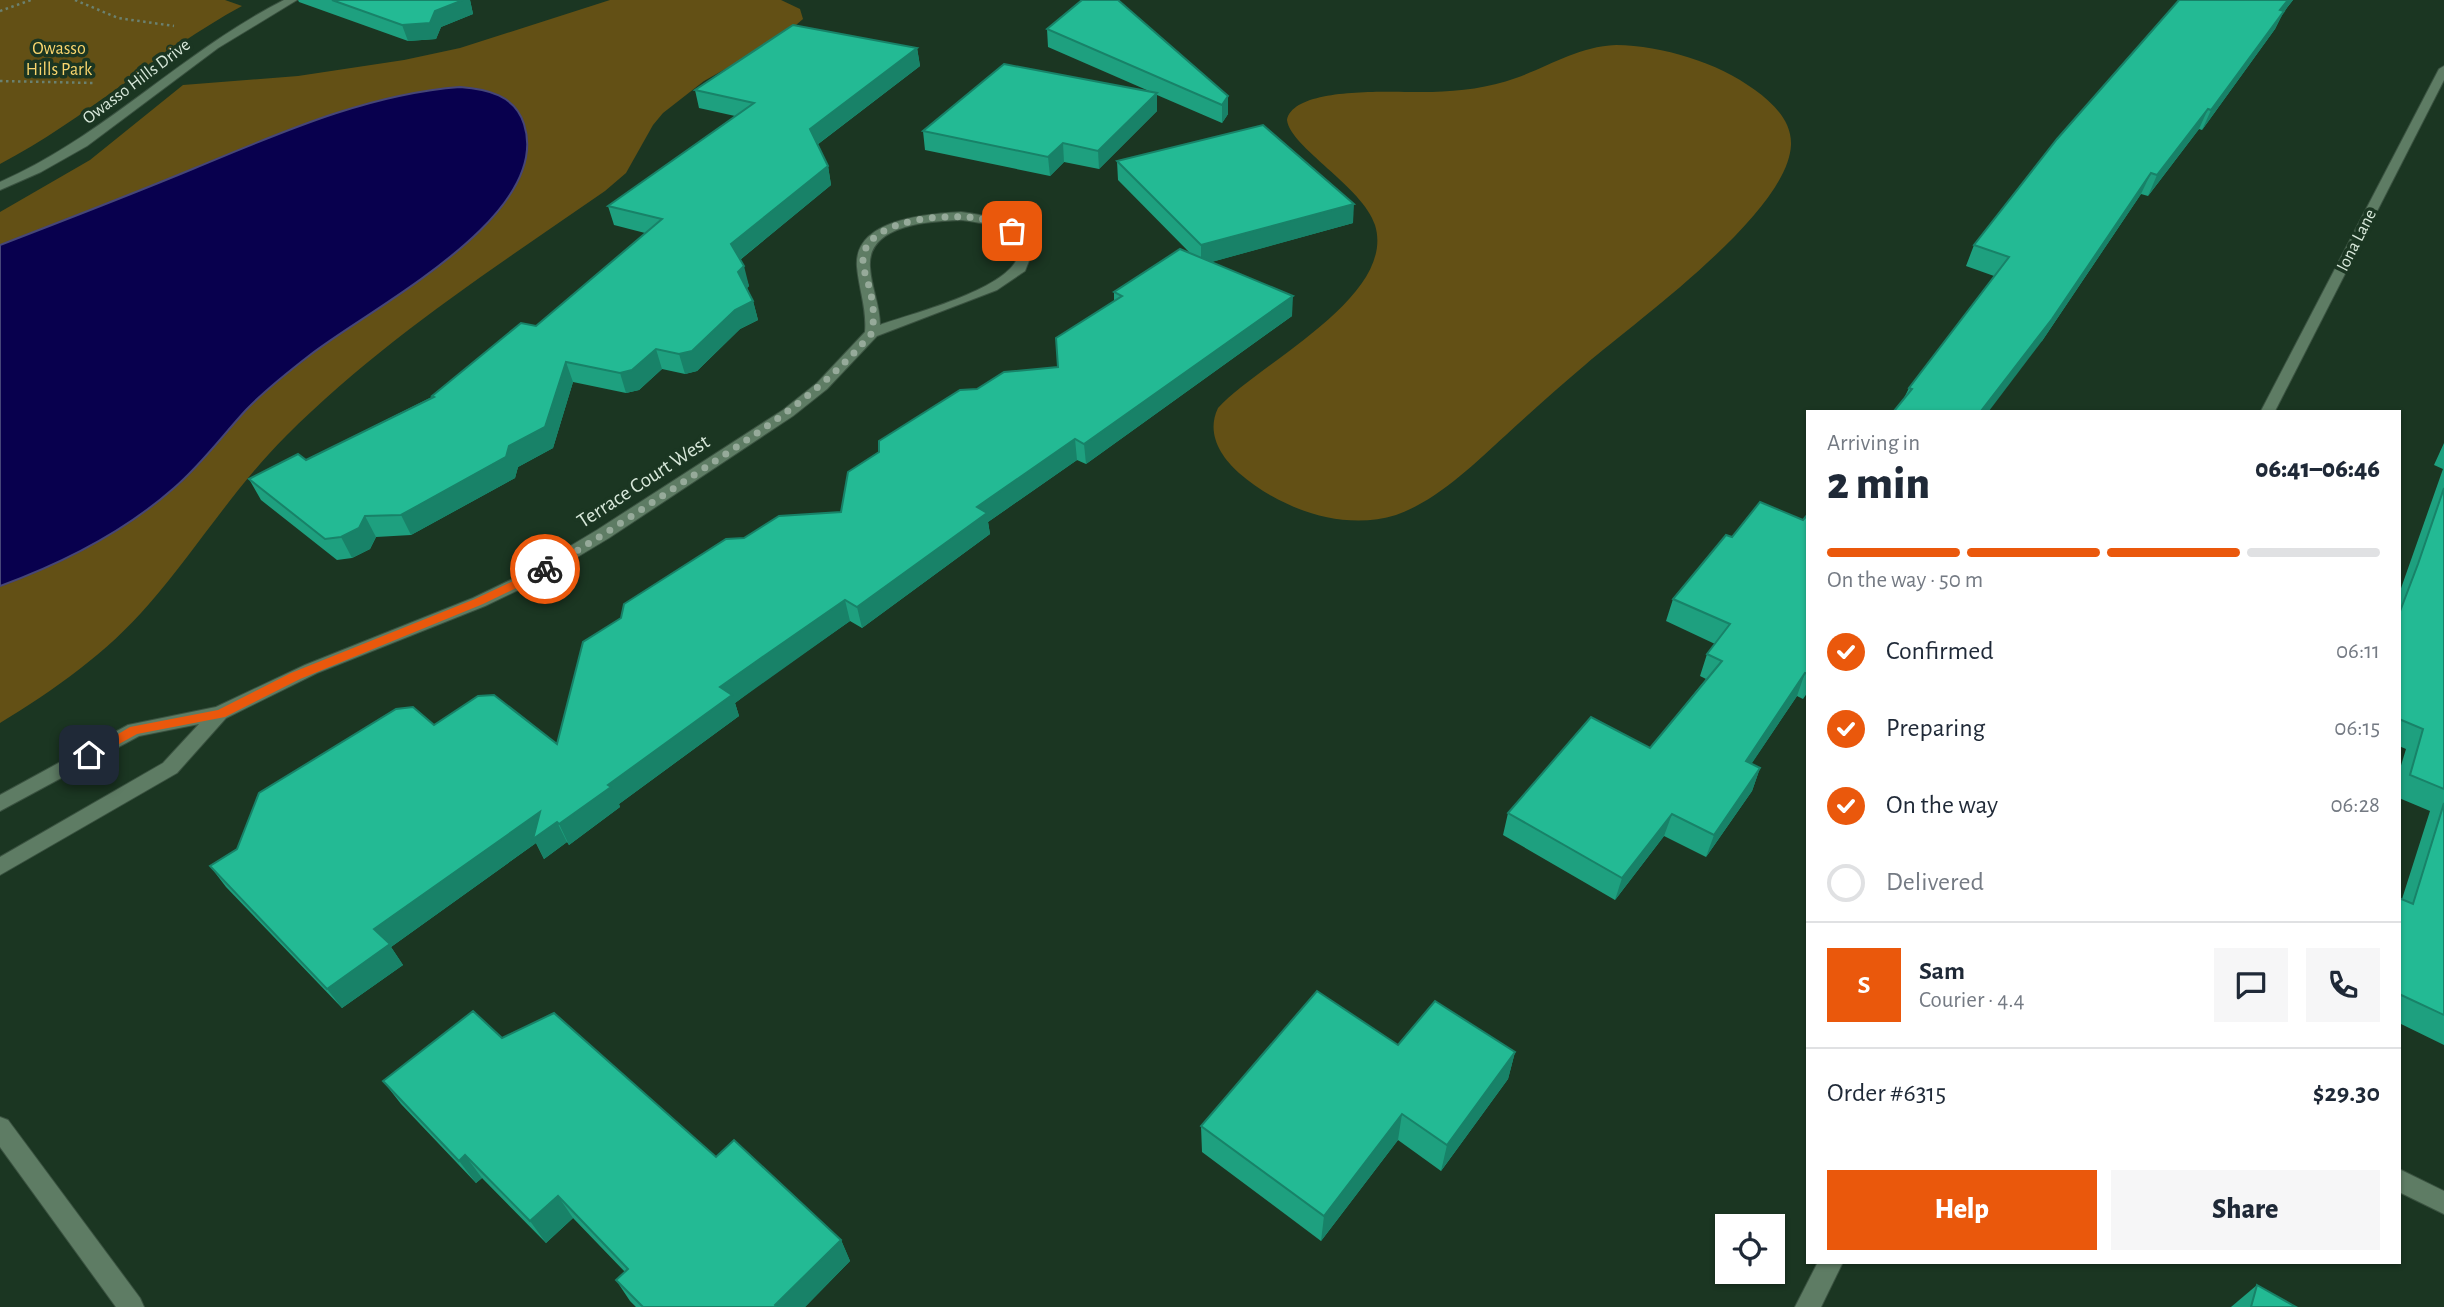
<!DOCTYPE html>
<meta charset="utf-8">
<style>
body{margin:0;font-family:"Alegreya Sans",sans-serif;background:#f6f6f7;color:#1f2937;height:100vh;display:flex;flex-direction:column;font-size:26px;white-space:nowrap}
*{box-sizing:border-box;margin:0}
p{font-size:23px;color:#747a83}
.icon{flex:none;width:38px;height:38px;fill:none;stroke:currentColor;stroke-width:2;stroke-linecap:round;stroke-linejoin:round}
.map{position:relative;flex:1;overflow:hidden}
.panel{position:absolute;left:1806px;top:410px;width:595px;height:854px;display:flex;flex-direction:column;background:#fff;border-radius:0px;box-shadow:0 2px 5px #0004}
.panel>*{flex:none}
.buttons{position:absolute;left:1715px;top:1214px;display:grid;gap:14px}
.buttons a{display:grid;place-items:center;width:70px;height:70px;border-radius:0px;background:#fff;box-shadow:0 2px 5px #0004;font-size:35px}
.pin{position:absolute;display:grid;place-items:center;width:60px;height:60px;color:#fff;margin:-30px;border-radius:14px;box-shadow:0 4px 10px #0006}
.courier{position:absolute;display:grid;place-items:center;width:70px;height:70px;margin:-35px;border:5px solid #ea580c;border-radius:50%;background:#fff;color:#222;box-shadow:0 2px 9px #0007}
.headline em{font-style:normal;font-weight:800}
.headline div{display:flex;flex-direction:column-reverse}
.headline{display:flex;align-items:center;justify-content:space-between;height:119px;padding:0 21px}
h1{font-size:46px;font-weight:800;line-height:52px}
.bar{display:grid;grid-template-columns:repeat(4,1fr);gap:10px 7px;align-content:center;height:84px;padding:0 21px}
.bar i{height:9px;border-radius:5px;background:#e0e1e3}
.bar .active{background:#ea580c}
.bar p{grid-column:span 4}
.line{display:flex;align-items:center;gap:18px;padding:0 21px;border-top:2px solid #e0e1e3}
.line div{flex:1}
.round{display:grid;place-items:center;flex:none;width:74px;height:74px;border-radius:0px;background:#f6f6f7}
ol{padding:0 21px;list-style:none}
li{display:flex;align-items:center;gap:21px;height:77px}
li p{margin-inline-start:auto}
li .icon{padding:7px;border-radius:50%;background:#ea580c;color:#fff;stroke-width:4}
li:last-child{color:#747a83}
li i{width:38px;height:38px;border:4px solid #e0e1e3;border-radius:50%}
.primary-button{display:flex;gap:14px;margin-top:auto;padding:14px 21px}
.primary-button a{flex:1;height:80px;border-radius:0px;background:#ea580c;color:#fff;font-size:28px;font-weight:800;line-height:80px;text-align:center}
.primary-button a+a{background:#f6f6f7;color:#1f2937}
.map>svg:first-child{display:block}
.green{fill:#635015}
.water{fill:#08004e;stroke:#464678;stroke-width:2}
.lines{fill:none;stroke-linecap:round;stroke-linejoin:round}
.minor-casing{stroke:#3a5240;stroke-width:2}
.path{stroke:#6b8170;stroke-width:2.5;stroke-dasharray:2.5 3.5;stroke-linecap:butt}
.minor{fill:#5e7c64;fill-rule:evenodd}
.wall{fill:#1ea07f}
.shaded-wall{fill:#188268}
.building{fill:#23ba94;stroke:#188268;stroke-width:2}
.route{fill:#ea580c}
.done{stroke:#96aa9a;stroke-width:7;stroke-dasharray:0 12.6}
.labels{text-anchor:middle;stroke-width:7;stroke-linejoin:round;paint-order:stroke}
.far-park-label{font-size:18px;fill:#fad66e;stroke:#1b3622}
.far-street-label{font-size:18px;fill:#d8e8da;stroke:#1b3622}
.street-label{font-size:21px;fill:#d8e8da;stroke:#1b3622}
</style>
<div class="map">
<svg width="2444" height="1307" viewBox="0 0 2444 1307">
<rect width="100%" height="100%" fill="#1b3622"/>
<!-- green -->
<g class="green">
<path d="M0 0H225L242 6C157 52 86 119 0 164Z"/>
<path d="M610 0H781L800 9 803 19 782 37 704 81 663 113 653 125 626 173 605 191C494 268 382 340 286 436 234 488 196 550 149 604 107 653 54 690 0 723V212L90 160 183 85 298 76 404 60 460 48Z"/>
<path d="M1616 45C1663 46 1717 62 1755 90 1773 103 1792 121 1791 145 1788 213 1636 321 1585 365 1558 388 1532 411 1506 435 1473 465 1438 500 1396 515 1342 532 1279 508 1239 473 1220 456 1206 433 1218 408 1259 363 1397 297 1375 225 1363 187 1290 147 1287 120 1294 84 1403 93 1432 92 1461 91 1488 88 1516 78 1552 65 1577 47 1616 45Z"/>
</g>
<!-- water -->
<path class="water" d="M460 87C487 89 515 95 524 124 554 216 370 308 310 355 288 372 265 390 246 410 222 436 201 465 174 488 123 533 63 563 0 586V245C65 220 130 195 195 168 280 133 367 94 460 87Z"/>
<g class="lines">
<!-- minor casing -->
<g class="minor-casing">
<g id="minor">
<path d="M284 0H297L218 48 87 146 41 172 0 190V182C105 136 183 51 284 0Z"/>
<path d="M2444 66V80L2275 411H2261L2439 69Z"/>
<path d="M961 212C988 216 1026 220 1032 253L1025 271 997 290 877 336 827 389 793 416 609 538 539 580 485 606 317 673 226 718 177 773 0 875V857L163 763 199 724 139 736 0 811V795L128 725 216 707 305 665 473 598 527 572 597 530 783 410 817 383 865 332C867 309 859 290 857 267 853 219 927 214 961 212ZM961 220C983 223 1011 226 1019 250 1020 287 910 314 880 325 880 305 871 287 870 267 867 224 931 221 961 220Z"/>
<path d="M0 1117 8 1120 140 1298 144 1307H116L0 1147Z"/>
<path d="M2399 1169 2444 1191V1214L2399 1192Z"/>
<path d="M1818 1262H1843L1821 1307H1795Z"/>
</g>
</g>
<!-- path -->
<g class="path">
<path d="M75 0 118 18 174 26"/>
<path d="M0 11 31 0"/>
<path d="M0 81 94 83"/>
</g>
<!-- minor -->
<use href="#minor" class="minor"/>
</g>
<!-- wall -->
<g class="wall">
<path d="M298 0H470L473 14 441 27 436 39 408 41 299 2Z"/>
<path d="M2179 0H2293L2283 13 2275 29 2202 130 2199 129 2148 196 2141 194 2042 341 1904 398 1909 388 1994 276 1966 266 1974 245Z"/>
<path d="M1047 29 1228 96V114L1222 123 1157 95V111L1099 169 1064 162 1050 176 925 150 923 131 1149 91 1048 47Z"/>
<path d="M917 48 920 66 817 145 828 166 831 185 740 260 749 286 747 288 753 301 758 320 740 329 697 371 685 374 662 369 639 390 626 393 573 382 553 448 518 467 515 478 411 535 376 537 370 549 352 558 337 560 261 500 249 479 306 460 432 397V396L536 326 645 233 614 225 608 206 735 116 699 108 695 90Z"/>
<path d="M1117 161 1353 223 1211 262 1292 316 1086 464 1077 460 988 522 990 534 862 628 850 621 760 684 735 703 739 716 619 804 620 807 569 845 567 842 544 859 536 843 391 947 403 965 342 1008 226 887 210 866 434 725 557 744 744 538 841 512 977 389 1058 367 1114 301V292L1190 253 1118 180Z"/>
<path d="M2444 443V1045L2399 1023V898L2402 899 2430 811 2399 798V772L2406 749 2399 746V594L2443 469 2434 465Z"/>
<path d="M1808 514V692L1803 699 1797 696 1751 764 1760 768 1752 791 1706 857 1664 836 1615 900 1503 835 1508 813 1650 748 1706 679 1700 676 1707 654 1715 644 1666 621 1673 599 1732 537 1803 520Z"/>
<path d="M502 1038 716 1157 841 1240 850 1261 805 1307H636L630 1301 616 1280 625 1272 573 1218 546 1243 482 1178 476 1183 401 1104 383 1081Z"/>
<path d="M1398 1045 1515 1052 1508 1079 1441 1171 1398 1140 1321 1241 1202 1152 1201 1126Z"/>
<path d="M2257 1285 2296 1307H2231Z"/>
</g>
<!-- shaded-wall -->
<g class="shaded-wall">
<path d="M463 0H470L473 14 441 27 436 39 408 41 402 25Z"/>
<path d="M2288 0H2293L2283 13 2275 29 2202 130 2211 110Z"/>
<path d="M917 48 920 66 814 147 810 129Z"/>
<path d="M1157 93V111L1099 169 1098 151Z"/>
<path d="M1228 96V114L1222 123V105Z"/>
<path d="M2208 109 2199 129 2148 196 2157 175Z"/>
<path d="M1063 143 1064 162 1050 176 1048 157Z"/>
<path d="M828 166 831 185 736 263 731 244Z"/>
<path d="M2151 173 2141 194 2042 341 1989 411H1981Z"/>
<path d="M1354 204 1353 223 1201 265V245Z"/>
<path d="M744 266 749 286 743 292 738 272Z"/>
<path d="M1293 296 1292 316 1086 464 1084 444Z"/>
<path d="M753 301 758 320 740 329 697 371 685 374 679 354 735 310Z"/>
<path d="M656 349 662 369 639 390 626 393 620 373Z"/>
<path d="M566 362 573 382 553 448 518 467 515 478 411 535 401 515 509 446Z"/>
<path d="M1075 439 1077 460 988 522 990 534 862 628 857 607 977 507Z"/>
<path d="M365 516 376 537 370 549 352 558 341 537Z"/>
<path d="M845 600 850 621 735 703 739 716 619 804 620 807 569 845 559 824 608 785 720 687Z"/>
<path d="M1805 673 1797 696 1738 784 1746 761Z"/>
<path d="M1760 768 1752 791 1706 857 1714 835Z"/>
<path d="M540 812 557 822 567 842 544 859 536 843 391 947 403 965 342 1008 327 989 374 929Z"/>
<path d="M1672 814 1664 836 1615 900 1622 878Z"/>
<path d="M1515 1052 1508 1079 1441 1171 1447 1145Z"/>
<path d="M1402 1114 1398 1140 1321 1241 1324 1216Z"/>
<path d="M465 1155 482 1178 476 1183 459 1161Z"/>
<path d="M558 1196 573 1218 546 1243 530 1221Z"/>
<path d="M841 1240 850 1261 805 1307H776L775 1305Z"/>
</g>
<!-- building -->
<g class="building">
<path d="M332 0H463L435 11 430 23 402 25Z"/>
<path d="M1082 0H1118L1228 96 1222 105 1047 29Z"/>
<path d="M2179 0H2288L2280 10 2284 11 2211 110 2208 109 2157 175 2151 173 2052 319 1981 411H1894L1912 389 1909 388 2009 257 1974 245 2057 139Z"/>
<path d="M793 25 917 48 810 129 828 166 731 244 744 266 738 272 753 301 735 310 692 351 679 354 656 349 632 370 620 373 566 362 545 427 509 446 506 457 401 515 365 516 359 528 341 537 325 539 249 479 298 454 306 460 434 397 432 396 521 323 536 326 662 219 608 206 754 103 695 90Z"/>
<path d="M1004 64 1157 93 1098 151 1063 143 1048 157 923 131Z"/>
<path d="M1263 125 1354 204 1201 245 1117 161Z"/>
<path d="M1180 249 1293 296 1084 444 1075 439 977 507 987 513 857 607 845 600 754 663 720 687 732 695 608 785 611 787 559 824 557 822 533 839 540 812 374 929 390 944 327 989 210 866 237 849 259 793 396 709 413 707 434 725 478 696 494 695 557 744 583 642 621 618 624 604 726 539 744 538 779 516 841 512 848 472 879 452V441L960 390 977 389 1004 372 1058 367 1056 338 1122 296 1114 292Z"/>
<path d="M2444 488V789L2410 775 2423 729 2399 719V614L2418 564Z"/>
<path d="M1760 502 1803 520 1808 514V674L1805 673 1746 761 1760 768 1714 835 1672 814 1622 878 1508 813 1591 717 1650 748 1722 661 1707 654 1730 624 1673 599 1726 535 1732 537Z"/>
<path d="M2444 803V1015L2399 994V898L2413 904Z"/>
<path d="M1317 991 1398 1045 1435 1001 1515 1052 1447 1145 1402 1114 1324 1216 1201 1126Z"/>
<path d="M473 1011 502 1038 554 1013 716 1157 734 1140 841 1240 775 1305 777 1307H643L616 1280 628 1269 558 1196 530 1221 465 1155 459 1161 383 1081Z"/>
<path d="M2257 1285 2296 1307H2251Z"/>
</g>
<!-- route -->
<path class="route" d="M545 566 549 567V572L483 604 300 679 225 717 137 734 94 758 89 759 83 755 130 727 218 710 291 673 475 599Z"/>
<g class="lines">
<!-- done -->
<path class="done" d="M545 569C596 541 645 507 694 475 763 429 817 397 872 333 874 320 874 308 871 295 869 281 860 267 864 253 874 217 953 213 982 219 993 221 1003 226 1012 231"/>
</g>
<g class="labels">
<!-- far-park labels -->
<g class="far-park-label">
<text x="59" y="54">Owasso<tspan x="59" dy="21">Hills Park</tspan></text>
</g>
<!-- far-street labels -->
<g class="far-street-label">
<text transform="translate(136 81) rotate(-37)" y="6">Owasso Hills Drive</text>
<text transform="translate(2356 240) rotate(-63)" y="6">Iona Lane</text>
</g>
<!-- street labels -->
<g class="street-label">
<text transform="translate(643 481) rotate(-33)" y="7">Terrace Court West</text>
</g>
</g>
</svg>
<div class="buttons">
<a><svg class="icon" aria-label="locate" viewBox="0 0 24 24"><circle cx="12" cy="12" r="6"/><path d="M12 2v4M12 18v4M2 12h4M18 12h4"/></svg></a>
</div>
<div class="pin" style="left:1012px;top:231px;background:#ea580c"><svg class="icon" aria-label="bag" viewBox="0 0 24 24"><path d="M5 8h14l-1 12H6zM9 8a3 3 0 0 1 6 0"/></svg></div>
<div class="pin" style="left:89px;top:755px;background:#1f2937"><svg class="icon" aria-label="home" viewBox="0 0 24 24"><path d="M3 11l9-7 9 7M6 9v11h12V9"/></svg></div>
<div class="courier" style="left:545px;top:569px"><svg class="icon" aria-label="bike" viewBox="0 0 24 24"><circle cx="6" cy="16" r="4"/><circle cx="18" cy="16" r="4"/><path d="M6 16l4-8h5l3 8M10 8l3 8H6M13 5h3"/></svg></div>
<section class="panel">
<div class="headline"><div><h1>2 min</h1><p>Arriving in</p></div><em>06:41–06:46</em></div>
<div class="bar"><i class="active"></i><i class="active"></i><i class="active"></i><i></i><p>On the way · 50 m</p></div>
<ol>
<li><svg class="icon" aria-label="check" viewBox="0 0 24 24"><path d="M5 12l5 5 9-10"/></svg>Confirmed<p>06:11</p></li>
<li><svg class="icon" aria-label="check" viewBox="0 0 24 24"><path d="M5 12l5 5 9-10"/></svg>Preparing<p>06:15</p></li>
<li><svg class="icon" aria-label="check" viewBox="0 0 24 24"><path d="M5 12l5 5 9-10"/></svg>On the way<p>06:28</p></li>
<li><i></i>Delivered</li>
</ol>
<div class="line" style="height:126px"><b class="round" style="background:#ea580c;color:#fff">S</b><div><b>Sam</b><p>Courier · 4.4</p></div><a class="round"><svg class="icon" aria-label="chat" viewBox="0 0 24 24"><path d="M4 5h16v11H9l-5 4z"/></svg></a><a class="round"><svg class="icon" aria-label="phone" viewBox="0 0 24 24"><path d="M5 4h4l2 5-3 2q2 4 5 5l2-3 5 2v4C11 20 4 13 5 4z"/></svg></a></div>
<div class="line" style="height:91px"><div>Order #6315</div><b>$29.30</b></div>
<div class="primary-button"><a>Help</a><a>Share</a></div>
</section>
</div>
